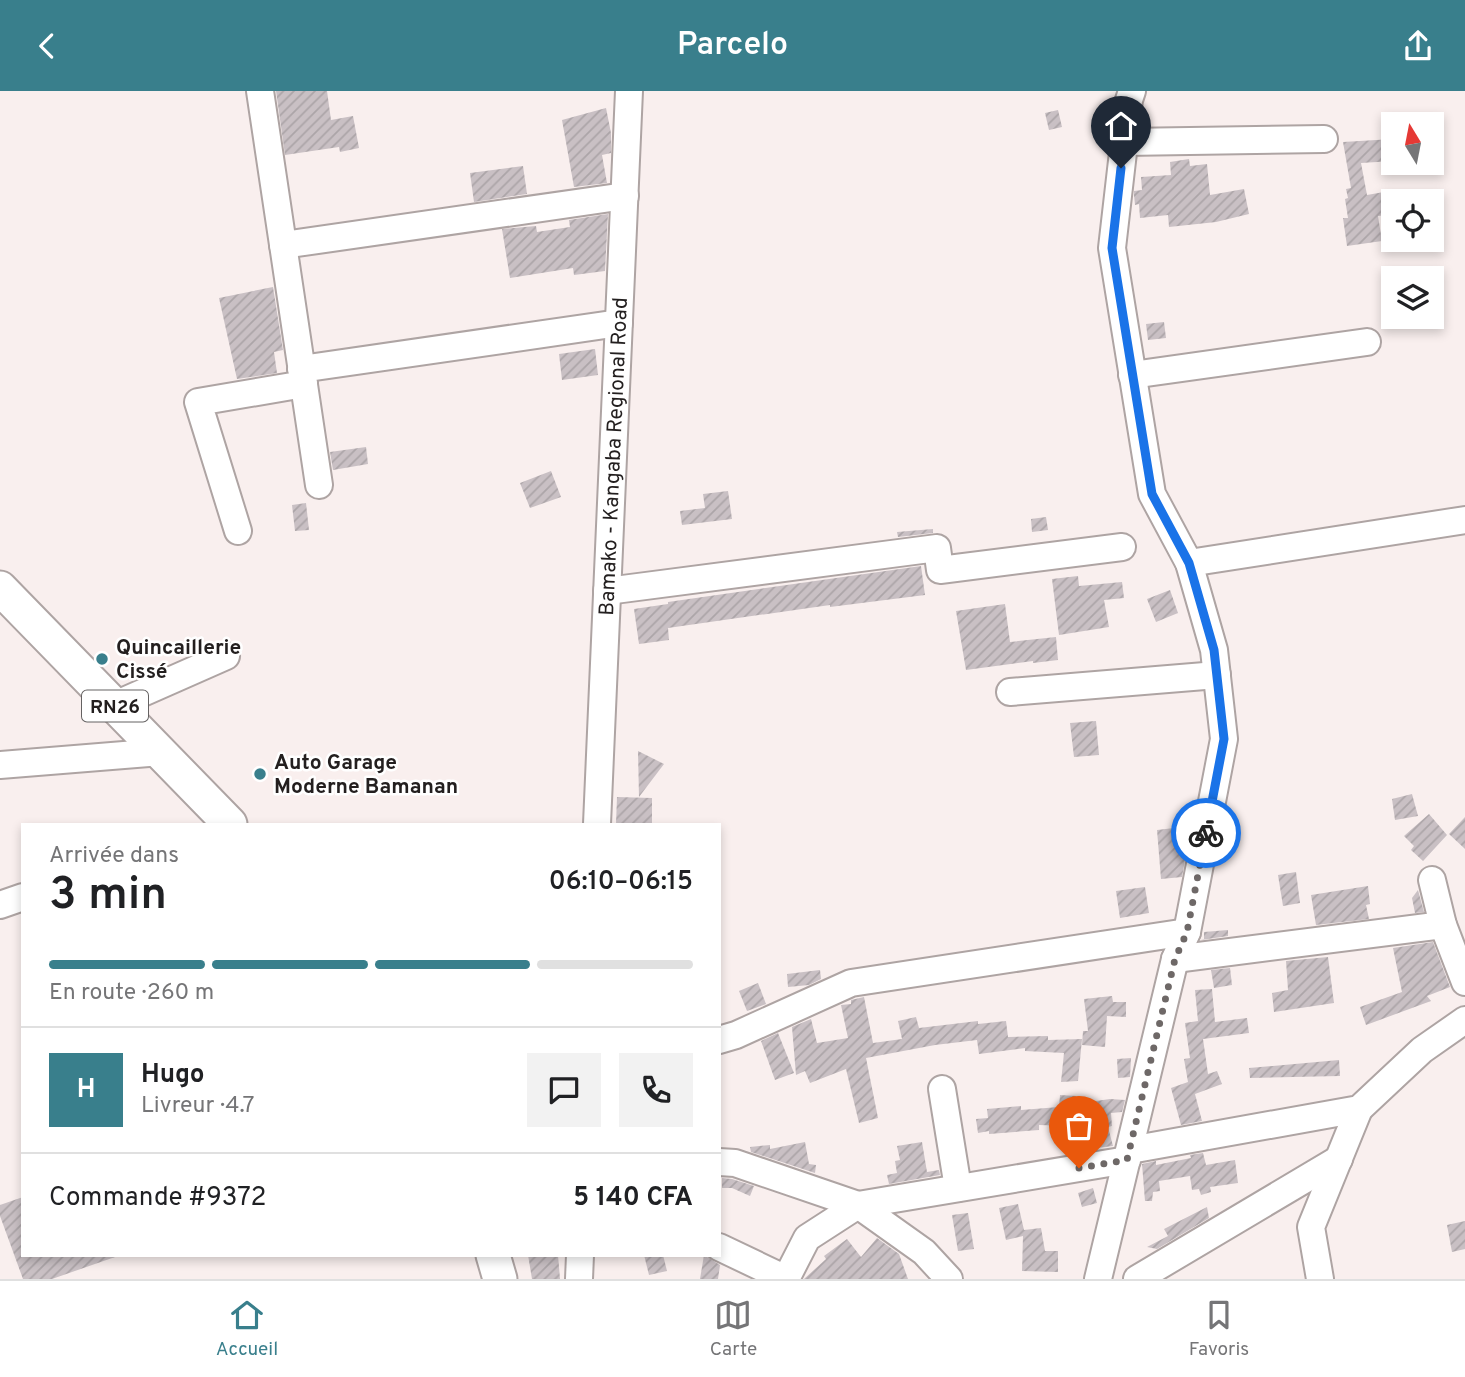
<!DOCTYPE html>
<html lang="fr">
<meta charset="utf-8">
<style>
body{margin:0;font-family:Overpass,sans-serif;background:#f2f2f2;color:#202124;height:100vh;display:flex;flex-direction:column;font-size:26px;white-space:nowrap}
*{box-sizing:border-box;margin:0}
p{font-size:23px;color:#757577}
.icon{flex:none;width:38px;height:38px;fill:none;stroke:currentColor;stroke-width:2;stroke-linecap:round;stroke-linejoin:round}
.map{position:relative;flex:1;overflow:hidden}
.drawer{position:absolute;left:21px;top:732px;width:700px;height:434px;display:flex;flex-direction:column;background:#fff;border-radius:0px;box-shadow:0 4px 10px #0003}
.drawer>*{flex:none}
.needle{width:46px;rotate:350deg}
.fabs{position:absolute;left:1381px;top:21px;display:grid;gap:14px}
.fabs a{display:grid;place-items:center;width:63px;height:63px;border-radius:0px;background:#fff;box-shadow:0 4px 10px #0003;font-size:35px}
.pin{position:absolute;display:grid;place-items:center;width:60px;height:60px;color:#fff;margin:-72px -30px;border-radius:50% 50% 50% 0;rotate:-45deg;box-shadow:0 0 7px #0007}
.pin .icon{rotate:45deg}
.courier{position:absolute;display:grid;place-items:center;width:70px;height:70px;margin:-35px;border:5px solid #1a73e8;border-radius:50%;background:#fff;color:#222;box-shadow:0 2px 9px #0007}
.head em{font-style:normal;font-weight:600}
.head div{display:flex;flex-direction:column-reverse}
.head{display:flex;align-items:center;justify-content:space-between;height:119px;padding:0 28px}
h1{font-size:46px;font-weight:600;line-height:52px}
.bar{display:grid;grid-template-columns:repeat(4,1fr);gap:10px 7px;align-content:center;height:84px;padding:0 28px}
.bar i{height:9px;border-radius:5px;background:#e0e0e0}
.bar .current{background:#397f8c}
.bar p{grid-column:span 4}
.line{display:flex;align-items:center;gap:18px;padding:0 28px;border-top:2px solid #e0e0e0}
.line div{flex:1}
.round{display:grid;place-items:center;flex:none;width:74px;height:74px;border-radius:0px;background:#f2f2f2}
header{display:flex;justify-content:space-between;align-items:center;height:91px;padding:0 28px;background:#397f8c;color:#fff;font-size:32px;font-weight:600}
.menu{display:flex;justify-content:space-around;align-items:center;height:98px;border-top:2px solid #e0e0e0;background:#fff;font-size:19px;color:#757577}
.menu a{display:grid;justify-items:center;gap:4px}
.menu .current{color:#397f8c}
.map>svg:first-child{display:block}
.building{fill:url(#building-hatch)}
.lines{fill:none;stroke-linecap:round;stroke-linejoin:round}
.minor-casing{stroke:#aea4a3;stroke-width:30}
.major-casing{stroke:#aea4a3;stroke-width:37}
.minor{stroke:#fff;stroke-width:26}
.major{stroke:#fff;stroke-width:33}
.done{stroke:#6e6867;stroke-width:7;stroke-dasharray:0 12.6}
.route{stroke:#1a73e8;stroke-width:9}
.poi-dot{fill:#397f8c;stroke:#fff;stroke-width:2.5}
.labels{text-anchor:middle;stroke-width:5;stroke-linejoin:round;paint-order:stroke}
.shield{fill:#fff;stroke:#656262;stroke-width:2}
.shield-label{font-size:19px;font-weight:bold;fill:#231f1f}
.street-label{font-size:21px;fill:#231f1f;stroke:#fff}
.poi-label{font-size:21px;font-weight:bold;fill:#231f1f;stroke:#fff;text-anchor:start}
</style>
<header><svg class="icon" aria-label="back" viewBox="0 0 24 24"><path d="M15 5l-7 7 7 7"/></svg>Parcelo<svg class="icon" aria-label="share" viewBox="0 0 24 24"><path d="M12 15V3M7 8l5-5 5 5M5 13v7h14v-7"/></svg></header>
<div class="map">
<svg width="1465" height="1188" viewBox="0 0 1465 1188">
<defs>
<pattern id="building-hatch" width="6" height="6" patternUnits="userSpaceOnUse" patternTransform="scale(1.75)"><rect width="6" height="6" fill="#c9c0c4"/><path d="M-1 1l2-2M0 6l6-6M5 7l2-2" fill="none" stroke="#aca5a8"/></pattern>
</defs>
<rect width="100%" height="100%" fill="#f9efee"/>
<!-- building -->
<g class="building">
<path d="M276 0H327L331 29 353 25 359 57 340 61 339 56 285 64Z"/>
<path d="M606 17 611 42V62L602 64 607 92 574 96 562 29Z"/>
<path d="M1058 19 1062 36 1049 39 1045 22Z"/>
<path d="M1393 48V70L1361 72 1367 104 1384 101 1388 124 1378 125 1382 150 1347 155 1343 127H1348L1345 108 1348 107 1346 98 1351 97 1343 51Z"/>
<path d="M1189 68 1190 75 1207 73 1210 104 1244 98 1249 123 1216 131 1169 136 1168 124 1140 127 1139 113 1135 114 1134 104V100L1142 99 1141 86 1171 84 1170 71Z"/>
<path d="M523 75 527 103 474 111 470 82Z"/>
<path d="M608 123 605 180 574 184 573 177 510 187 502 138 536 135 537 141 570 136 569 129Z"/>
<path d="M273 196 283 259 274 261 277 282 237 288 219 207Z"/>
<path d="M1164 231 1166 247 1148 249 1146 233Z"/>
<path d="M595 258 598 284 562 289 559 263Z"/>
<path d="M366 356 368 373 333 379 330 361Z"/>
<path d="M551 380 561 406 530 417 520 392Z"/>
<path d="M728 400 732 428 682 434 680 420 705 417 703 403Z"/>
<path d="M306 412 309 439 295 440 292 414Z"/>
<path d="M1046 426 1048 439 1032 441 1031 428Z"/>
<path d="M933 438V442L898 446 897 441Z"/>
<path d="M921 475 925 504 830 516V514L668 537 669 549 639 553 634 518 668 513V511Z"/>
<path d="M1078 485 1079 495 1122 491 1124 507 1104 509 1109 536 1059 544 1052 488Z"/>
<path d="M1170 499 1178 522 1156 531 1147 508Z"/>
<path d="M1005 513 1010 551 1056 546 1058 569 1033 572V570L966 579 956 520Z"/>
<path d="M1096 630 1099 664 1074 666 1070 632Z"/>
<path d="M638 660 664 673 639 706Z"/>
<path d="M1412 703 1418 725 1395 729 1392 708Z"/>
<path d="M617 706 652 707V733H616Z"/>
<path d="M1429 723 1447 744 1423 770 1411 759 1414 755 1404 745Z"/>
<path d="M1465 726V758L1449 743Z"/>
<path d="M1191 735 1182 786 1161 788 1157 739Z"/>
<path d="M1296 781 1300 812 1283 815 1278 784Z"/>
<path d="M1368 795 1370 813 1366 814 1369 828 1316 834 1311 804Z"/>
<path d="M1145 796 1149 822 1120 827 1116 800Z"/>
<path d="M1418 799 1424 821 1415 822 1412 807Z"/>
<path d="M1228 839V845L1201 849 1204 848V841Z"/>
<path d="M1433 851 1450 896 1427 905 1431 910 1366 934 1360 916 1402 901 1393 857Z"/>
<path d="M1328 866 1334 912 1274 921 1272 902 1288 899 1286 870Z"/>
<path d="M1230 877 1232 894 1214 897 1211 879Z"/>
<path d="M820 879 821 888 809 894 788 896 787 883Z"/>
<path d="M758 892 766 913 747 920 739 900Z"/>
<path d="M1212 898 1215 931 1247 927 1249 942 1203 948 1208 983 1217 980 1222 993 1195 1003 1202 1030 1181 1034 1171 997 1188 991 1184 968 1190 967 1185 932 1198 930 1195 899Z"/>
<path d="M1112 905 1113 911H1126V926L1107 925 1105 956 1082 954 1083 940H1088L1084 908Z"/>
<path d="M864 906 873 952 902 948 898 930 916 926 919 937 978 930V933L1006 930 1008 946 1048 945V949L1082 948 1078 990 1061 991 1064 962 1025 960V957L979 963 977 949 935 954 866 967 878 1027 859 1032 846 978 810 992 805 980 796 984 792 936 811 928 817 952 848 947 841 914 851 913V909Z"/>
<path d="M778 942 794 982 775 989 761 950Z"/>
<path d="M1131 967 1130 986 1118 987 1117 968Z"/>
<path d="M1339 969 1340 985 1250 987 1249 977Z"/>
<path d="M1060 1004 1076 1005 1075 1013 1110 1008 1125 1009 1122 1021 1111 1022 1112 1035 1108 1036 1113 1055 1071 1060 1068 1035 1039 1034V1039L989 1043V1040L978 1042 976 1028 988 1027 987 1018 1021 1015V1019L1059 1016Z"/>
<path d="M805 1051 809 1073 816 1074 815 1082 751 1061 750 1056 770 1054V1058Z"/>
<path d="M922 1051 927 1081 939 1079 940 1084 889 1093 887 1084 897 1082 895 1070 900 1069 897 1055Z"/>
<path d="M1203 1062 1206 1074 1235 1069 1238 1092 1210 1096 1211 1101 1201 1104 1199 1098 1192 1099 1190 1085 1159 1090 1160 1100 1153 1101 1152 1110H1145L1142 1073 1156 1070V1074L1191 1067 1190 1064Z"/>
<path d="M722 1087 732 1088 754 1095 750 1105 732 1097H722Z"/>
<path d="M1093 1097 1097 1112 1082 1116 1078 1102Z"/>
<path d="M23 1106V1164H115V1166L52 1188H23L0 1125V1114Z"/>
<path d="M1018 1113 1024 1139 1041 1137 1045 1160H1058V1181L1022 1180 1023 1145 1006 1149 999 1117Z"/>
<path d="M1207 1116 1209 1127 1157 1158 1147 1156 1168 1145 1164 1138Z"/>
<path d="M968 1122 974 1158 958 1160 952 1124Z"/>
<path d="M1465 1130V1158L1452 1161 1447 1134Z"/>
<path d="M877 1147 899 1163 908 1188H804L826 1168 824 1165 847 1148 861 1166Z"/>
<path d="M528 1164H558L560 1188H532Z"/>
<path d="M644 1164H663L667 1180 649 1184Z"/>
<path d="M704 1164 720 1174 718 1188H700Z"/>
</g>
<g class="lines">
<!-- minor casing -->
<g class="minor-casing">
<g id="minor">
<path d="M260 0 319 394"/>
<path d="M1124 51 1324 48"/>
<path d="M283 154 625 105"/>
<path d="M301 278 619 232"/>
<path d="M1132 284 1367 251"/>
<path d="M238 440 198 311 304 293"/>
<path d="M1189 472 1465 429"/>
<path d="M607 500 937 457 940 479 1122 456"/>
<path d="M1010 601 1217 584"/>
<path d="M115 614 226 565"/>
<path d="M0 674 161 661"/>
<path id="s1" d="M597 733 629 0"/>
<path d="M1432 789 1443 834 1465 891"/>
<path d="M0 814 23 806"/>
<path d="M1175 868 1443 834"/>
<path d="M719 949 736 944 851 892 1187 841"/>
<path d="M942 998 958 1097"/>
<path d="M1130 1059 1359 1018 1422 959 1465 929"/>
<path d="M719 1071 735 1072 858 1114 924 1161 949 1188"/>
<path d="M719 1156 786 1188"/>
<path d="M579 1188 580 1164"/>
<path d="M786 1188 807 1147 858 1114 1127 1069"/>
<path d="M1098 1188 1175 868 1187 841 1224 648 1214 559 1189 472 1152 403 1112 157 1129 9 1132 0"/>
<path d="M1137 1188 1339 1068"/>
<path d="M1320 1188 1311 1136 1359 1018"/>
</g>
</g>
<!-- major casing -->
<g class="major-casing">
<g id="major">
<path d="M0 497 230 733"/>
<path d="M493 1164 500 1188"/>
</g>
</g>
<!-- minor -->
<use href="#minor" class="minor"/>
<!-- major -->
<use href="#major" class="major"/>
</g>
<g class="lines">
<!-- done -->
<path class="done" d="M1079 1077 1127 1069 1175 868 1187 841 1206 742"/>
<!-- route -->
<path class="route" d="M1121 77 1112 157 1152 403 1189 472 1214 559 1224 648 1206 742"/>
</g>
<!-- markers -->
<g class="poi-dot">
<circle cx="102" cy="568" r="7"/>
<circle cx="260" cy="683" r="7"/>
</g>
<g class="labels">
<!-- shield labels -->
<rect class="shield" x="82" y="599.5" width="66" height="31" rx="5"/>
<g class="shield-label">
<text x="115" y="622">RN26</text>
</g>
<!-- street labels -->
<g class="street-label">
<text dy="7" stroke="none"><textPath href="#s1" startOffset="368">Bamako - Kangaba Regional Road</textPath></text>
</g>
<!-- poi labels -->
<g class="poi-label">
<text x="116" y="563">Quincaillerie<tspan x="116" dy="24">Cissé</tspan></text>
<text x="274" y="678">Auto Garage<tspan x="274" dy="24">Moderne Bamanan</tspan></text>
</g>
</g>
</svg>
<div class="fabs">
<a><svg class="needle" viewBox="-14 -14 28 28"><path d="M0-13l5 13h-10z" fill="#e53935"/><path d="M0 13l5-13h-10z" fill="#757577"/></svg></a>
<a><svg class="icon" aria-label="locate" viewBox="0 0 24 24"><circle cx="12" cy="12" r="6"/><path d="M12 2v4M12 18v4M2 12h4M18 12h4"/></svg></a>
<a><svg class="icon" aria-label="layers" viewBox="0 0 24 24"><path d="M12 4l9 5-9 5-9-5zM3 14l9 5 9-5"/></svg></a>
</div>
<div class="pin" style="left:1079px;top:1077px;background:#ea580c"><svg class="icon" aria-label="bag" viewBox="0 0 24 24"><path d="M5 8h14l-1 12H6zM9 8a3 3 0 0 1 6 0"/></svg></div>
<div class="pin" style="left:1121px;top:77px;background:#1f2937"><svg class="icon" aria-label="home" viewBox="0 0 24 24"><path d="M3 11l9-7 9 7M6 9v11h12V9"/></svg></div>
<div class="courier" style="left:1206px;top:742px"><svg class="icon" aria-label="bike" viewBox="0 0 24 24"><circle cx="6" cy="16" r="4"/><circle cx="18" cy="16" r="4"/><path d="M6 16l4-8h5l3 8M10 8l3 8H6M13 5h3"/></svg></div>
<section class="drawer">
<div class="head"><div><h1>3 min</h1><p>Arrivée dans</p></div><em>06:10–06:15</em></div>
<div class="bar"><i class="current"></i><i class="current"></i><i class="current"></i><i></i><p>En route · 260 m</p></div>
<div class="line" style="height:126px"><b class="round" style="background:#397f8c;color:#fff">H</b><div><b>Hugo</b><p>Livreur · 4.7</p></div><a class="round"><svg class="icon" aria-label="chat" viewBox="0 0 24 24"><path d="M4 5h16v11H9l-5 4z"/></svg></a><a class="round"><svg class="icon" aria-label="phone" viewBox="0 0 24 24"><path d="M5 4h4l2 5-3 2q2 4 5 5l2-3 5 2v4C11 20 4 13 5 4z"/></svg></a></div>
<div class="line" style="height:91px"><div>Commande #9372</div><b>5 140 CFA</b></div>
</section>
</div>
<nav class="menu">
<a class="current"><svg class="icon" aria-label="home" viewBox="0 0 24 24"><path d="M3 11l9-7 9 7M6 9v11h12V9"/></svg>Accueil</a>
<a><svg class="icon" aria-label="map" viewBox="0 0 24 24"><path d="M3 6l6-2 6 2 6-2v14l-6 2-6-2-6 2zM9 4v14M15 6v14"/></svg>Carte</a>
<a><svg class="icon" aria-label="saved" viewBox="0 0 24 24"><path d="M7 4h10v16l-5-4-5 4z"/></svg>Favoris</a>
</nav>
